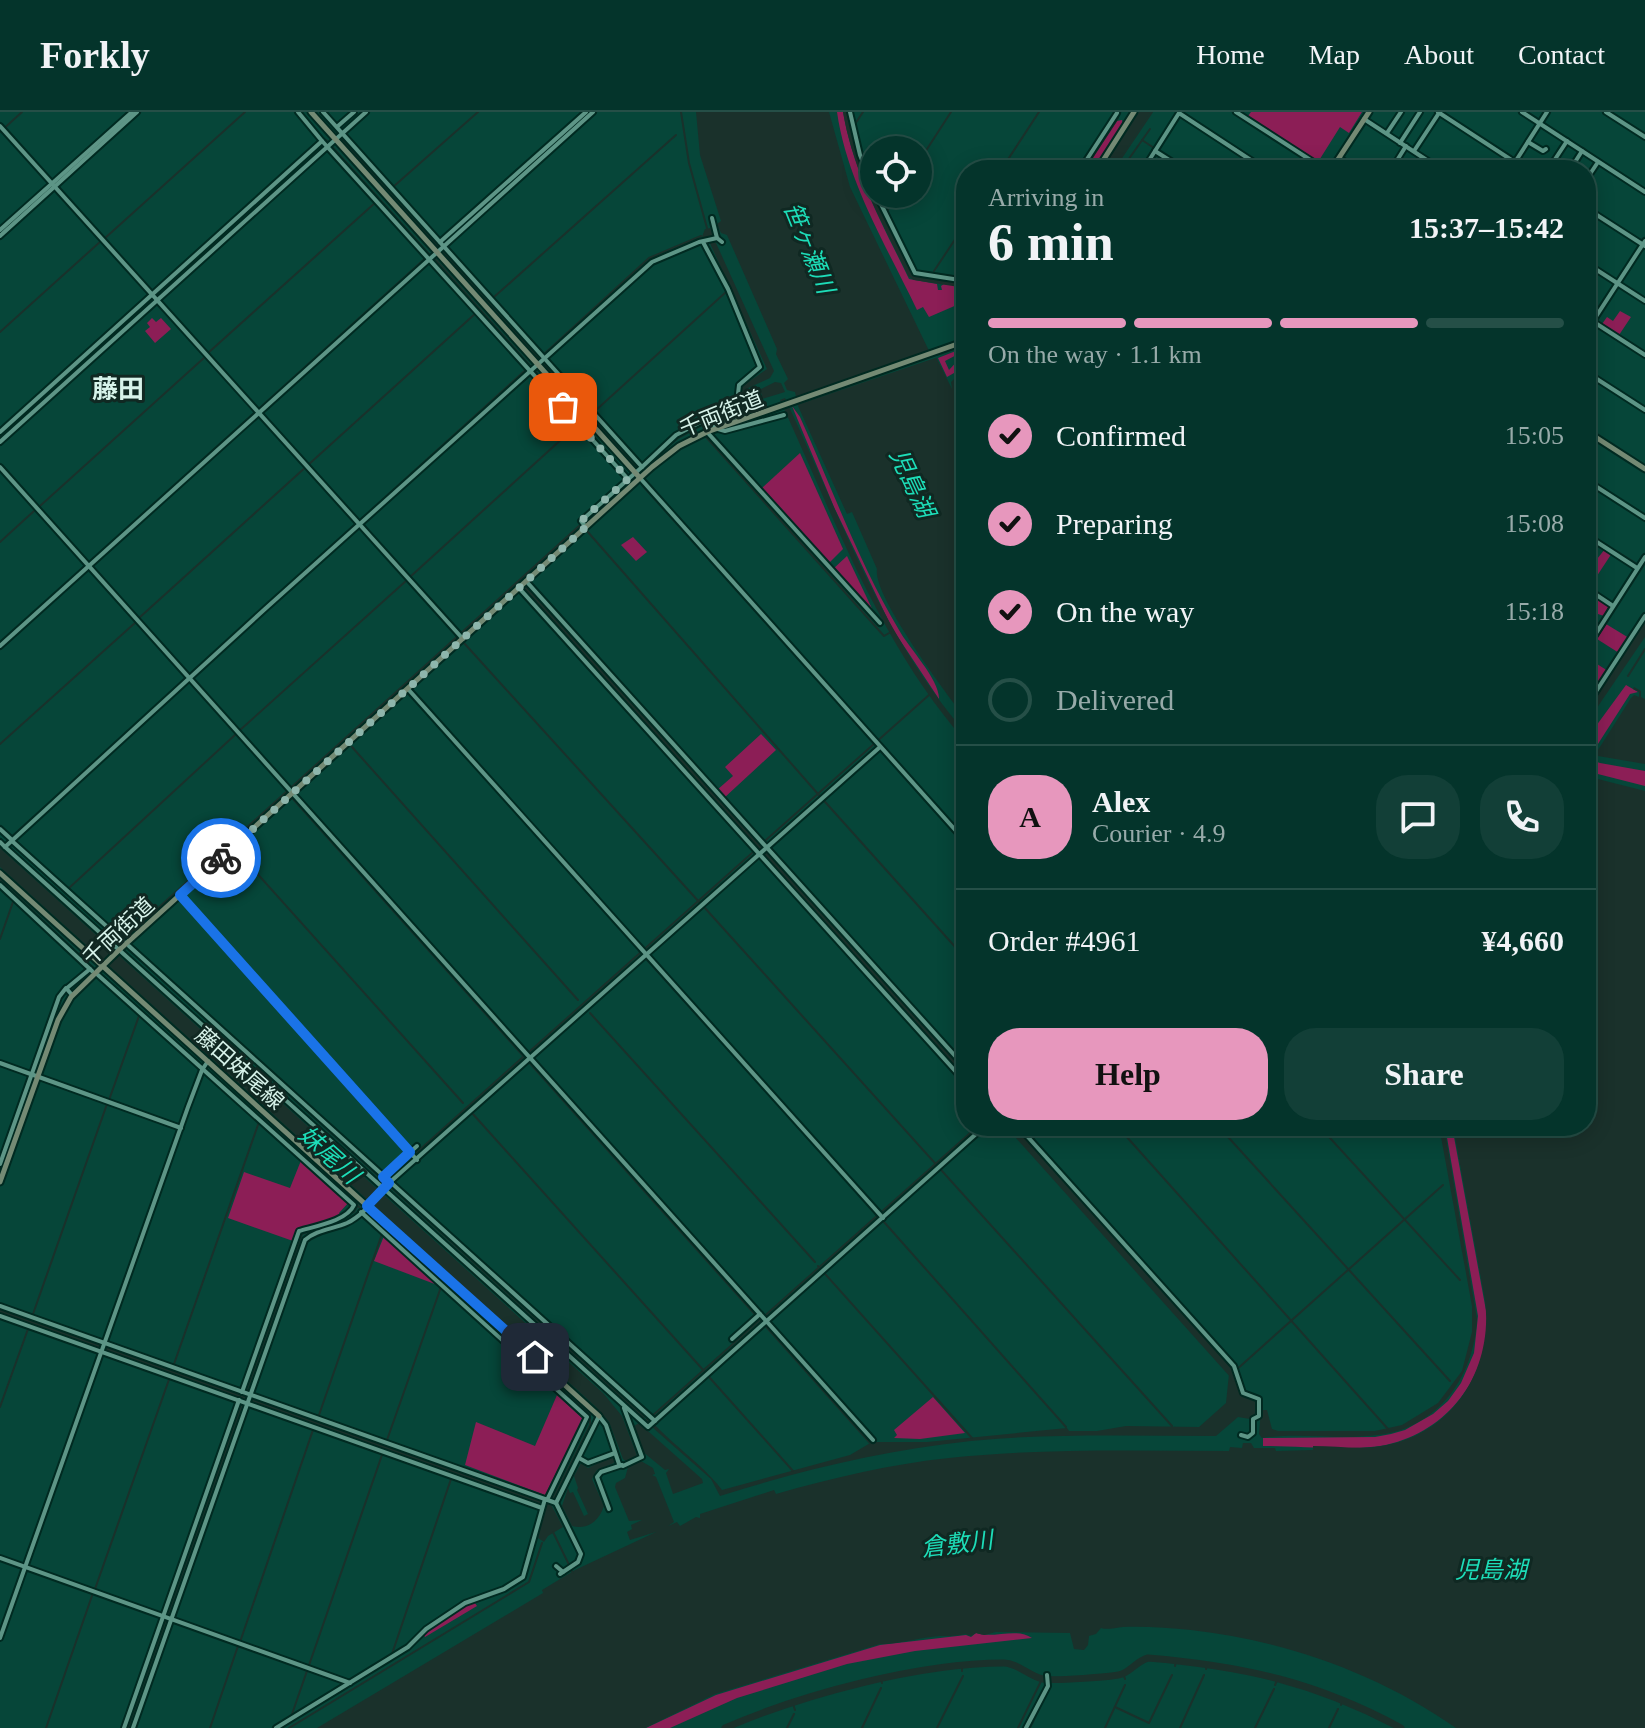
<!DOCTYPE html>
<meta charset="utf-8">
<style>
body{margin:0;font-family:"Times New Roman","Noto Sans JP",serif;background:#123f37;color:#f1f3f6;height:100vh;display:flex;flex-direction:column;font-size:30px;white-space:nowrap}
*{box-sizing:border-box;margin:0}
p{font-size:26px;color:#97aaa9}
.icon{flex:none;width:44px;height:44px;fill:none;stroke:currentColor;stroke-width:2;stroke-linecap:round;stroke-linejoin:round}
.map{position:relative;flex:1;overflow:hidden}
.sheet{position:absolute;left:956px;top:48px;width:640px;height:976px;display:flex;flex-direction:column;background:#04342b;border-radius:32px;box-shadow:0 4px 20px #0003,0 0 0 2px #254f47}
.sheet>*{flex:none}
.controls{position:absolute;left:860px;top:24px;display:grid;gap:16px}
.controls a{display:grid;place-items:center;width:72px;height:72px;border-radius:50%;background:#04342b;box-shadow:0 4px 20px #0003,0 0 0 2px #254f47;font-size:40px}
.pin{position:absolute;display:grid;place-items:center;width:68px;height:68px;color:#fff;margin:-34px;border-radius:16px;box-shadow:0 4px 12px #0006}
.courier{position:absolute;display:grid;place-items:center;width:80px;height:80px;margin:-40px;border:6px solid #1a73e8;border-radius:50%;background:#fff;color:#222;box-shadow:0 2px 10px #0007}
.summary em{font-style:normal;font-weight:600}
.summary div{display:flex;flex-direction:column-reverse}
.summary{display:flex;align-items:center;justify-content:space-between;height:136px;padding:0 32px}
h1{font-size:52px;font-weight:600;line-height:60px}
.bar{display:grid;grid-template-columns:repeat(4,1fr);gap:12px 8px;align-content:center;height:96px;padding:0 32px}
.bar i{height:10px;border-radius:6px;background:#254f47}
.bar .selected{background:#e797bd}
.bar p{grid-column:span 4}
.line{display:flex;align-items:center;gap:20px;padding:0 32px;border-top:2px solid #254f47}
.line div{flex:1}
.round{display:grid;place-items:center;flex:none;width:84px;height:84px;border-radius:32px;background:#123f37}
ol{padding:0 32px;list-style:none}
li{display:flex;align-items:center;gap:24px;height:88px}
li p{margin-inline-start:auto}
li .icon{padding:8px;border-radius:50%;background:#e797bd;color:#111;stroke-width:4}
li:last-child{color:#97aaa9}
li i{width:44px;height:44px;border:4px solid #254f47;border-radius:50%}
.primary-button{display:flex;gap:16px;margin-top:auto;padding:16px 32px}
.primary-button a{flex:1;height:92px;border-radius:32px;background:#e797bd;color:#111;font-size:32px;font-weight:600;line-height:92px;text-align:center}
.primary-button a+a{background:#123f37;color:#f1f3f6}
header{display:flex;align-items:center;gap:48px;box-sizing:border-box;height:112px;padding:0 40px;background:#04342b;border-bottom:2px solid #254f47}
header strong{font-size:38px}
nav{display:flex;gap:44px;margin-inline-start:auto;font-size:28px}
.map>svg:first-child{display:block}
.green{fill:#8c1e56}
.water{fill:#1a312b}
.pier{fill:#064639}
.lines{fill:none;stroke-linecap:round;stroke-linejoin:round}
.stream{stroke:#1a312b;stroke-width:2}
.canal{stroke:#1a312b;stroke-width:4}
.river{stroke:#1a312b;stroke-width:7}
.street-casing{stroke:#002a21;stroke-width:8}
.secondary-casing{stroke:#002a21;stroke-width:9}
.street{stroke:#5d9586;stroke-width:4}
.secondary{stroke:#748a74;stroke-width:5}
.done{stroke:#8eb6ac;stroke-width:8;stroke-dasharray:0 14.4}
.route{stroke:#1a73e8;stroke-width:10}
.labels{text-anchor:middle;stroke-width:6;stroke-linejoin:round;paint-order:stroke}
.street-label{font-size:22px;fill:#d7f3ea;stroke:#102822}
.water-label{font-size:24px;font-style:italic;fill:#1dddb8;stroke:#102822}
.quarter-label{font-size:26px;font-weight:bold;fill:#d7f3ea;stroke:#102822}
</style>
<header>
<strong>Forkly</strong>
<nav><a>Home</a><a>Map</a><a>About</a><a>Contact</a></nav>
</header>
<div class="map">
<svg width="1645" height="1616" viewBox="0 0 1645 1616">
<rect width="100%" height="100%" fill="#064639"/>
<!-- green -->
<g class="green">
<path d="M837 0H843C853 60 883 113 909 167L937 172 938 178H942L941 174 944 172 966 175V189L929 205 923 195 917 198C887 135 847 70 837 0Z"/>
<path d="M1251 0H1362L1349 21 1340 15 1318 50 1248 4Z"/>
<path d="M1122 8 1123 13 1094 58H1085L1089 57 1093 51 1090 49 1117 9Z"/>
<path d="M1620 199 1631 205 1619 223 1602 212 1607 205 1613 209Z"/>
<path d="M152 206 156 210 161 206 171 217 155 231 145 219 150 215 147 211Z"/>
<path d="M966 235V238L945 249 949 258 962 244 964 245 954 261 947 265 938 246Z"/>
<path d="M792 294 800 305C832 376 859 451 899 518 908 535 940 568 939 587L892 516 834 395Z"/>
<path d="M800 341 843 437 827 453 761 377Z"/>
<path d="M633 425 647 440 636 449 621 433Z"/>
<path d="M1605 437 1612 441 1589 476 1586 474V441L1597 447Z"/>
<path d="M847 444 876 505 832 458Z"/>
<path d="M1587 480 1609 493 1604 504 1598 502 1589 509 1586 508Z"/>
<path d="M1606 512 1629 526 1619 541 1597 527Z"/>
<path d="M1586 545 1608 559 1594 579 1586 573Z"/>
<path d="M1626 573 1638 580 1630 582 1596 635 1594 643 1586 636 1596 614Z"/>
<path d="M761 622 776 638 724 686 717 678 733 664 725 655Z"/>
<path d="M1586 640 1594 649 1600 651 1645 659V674L1586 659Z"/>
<path d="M1445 1014H1452L1487 1204C1488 1269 1444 1323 1380 1334 1345 1339 1298 1334 1263 1334V1326L1375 1325 1391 1322 1405 1318 1433 1302 1448 1289 1461 1271 1474 1241 1478 1204Z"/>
<path d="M302 1046 350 1089 339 1101 341 1104 299 1117 293 1129 228 1106 244 1060 290 1076Z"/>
<path d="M384 1124 440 1174 374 1149Z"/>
<path d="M557 1283 583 1307 545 1383 465 1353 476 1310 535 1334Z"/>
<path d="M933 1285 965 1321 920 1327 894 1326 897 1323 894 1318Z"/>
<path d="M473 1488 477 1494 425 1525 423 1522Z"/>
<path d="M976 1521C993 1527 1017 1515 1032 1526L915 1539 847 1552 737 1586 670 1616H646L716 1583 880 1533 966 1523 971 1525Z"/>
</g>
<!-- water -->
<g class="water">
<path d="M696 0H829L850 75 932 245H936L952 277 951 270 960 261 966 263V292L963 297 959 293 962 300 960 309 966 322V607C948 584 872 483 877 457L852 400 847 402 798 294 795 280 787 278 784 271 788 267 776 242 777 237 727 123 721 121 717 112 721 109 700 43Z"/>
<path d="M1139 0H1151L1112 58H1101Z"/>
<path d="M710 116 713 122 710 127 716 131 774 259 770 266 746 277 745 284 748 288 758 287 757 292 700 315 699 313 737 294 743 287 741 275 767 257 708 127 702 125 705 117Z"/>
<path d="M775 270 781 271 785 280 762 287V283L759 278Z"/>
<path d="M785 286C841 405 877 515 963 618L966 630C879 531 834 405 780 288Z"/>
<path d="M1645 510V525L1586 612V587L1593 582 1597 583Z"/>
<path d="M1634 575 1641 579V585L1645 587V652L1598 644V638L1631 586 1634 583 1639 585V580L1633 577Z"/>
<path d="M1586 664 1645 679V1616H1456C1377 1561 1286 1529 1191 1518 1169 1516 1145 1514 1123 1515 1115 1516 1106 1518 1101 1516L1096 1522 1089 1524 1088 1533 1084 1538 1074 1537 1070 1521 996 1520 984 1523 976 1521 971 1524 965 1522C956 1524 950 1524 940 1524 921 1525 900 1532 880 1532L715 1582 645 1616H317L543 1481 542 1478 575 1458 656 1420 630 1428 627 1420 632 1417 631 1413 642 1408 629 1409 615 1375 616 1371 625 1366 628 1355 641 1349 653 1356 655 1362 652 1363 656 1365 674 1410 668 1414 677 1410 680 1414 696 1405 700 1406V1402L774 1378 776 1382C832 1366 891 1352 949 1346 1042 1336 1136 1339 1229 1339L1230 1335 1242 1336 1243 1331H1251L1254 1336H1275L1276 1339 1313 1338V1334C1334 1334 1355 1337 1375 1335 1450 1327 1494 1259 1485 1188L1453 1014H1586Z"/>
<path d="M0 736 603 1281 622 1304 638 1346 627 1350 623 1347 609 1310 595 1294 0 755Z"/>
<path d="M1439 1014H1444L1477 1207C1474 1265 1438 1316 1378 1323 1340 1328 1298 1320 1262 1326L1259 1322 1261 1298H1267L1272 1317 1278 1319H1375L1402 1313 1438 1291 1462 1259 1472 1220V1194Z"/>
<path d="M1233 1259 1241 1283 1257 1288 1256 1303 1250 1307 1238 1305 1216 1324C1134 1324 1052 1321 971 1329 885 1338 802 1358 720 1384L711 1367 644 1308 648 1305C670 1332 701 1350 722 1378L850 1343 872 1330H927L1067 1316 1069 1319H1097L1126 1314 1199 1315 1226 1291 1229 1262Z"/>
<path d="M639 1311 702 1367 703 1371 673 1382 666 1361 669 1357 665 1358 643 1340 634 1314Z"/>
<path d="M610 1345 614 1347V1351L597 1358 592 1367 604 1394C599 1409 588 1418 572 1414L562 1394 568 1376 570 1381 573 1380 584 1404 588 1402 577 1378 578 1376 574 1364 581 1351 588 1356Z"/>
<path d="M546 1391 552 1394 563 1415 548 1424 544 1430 538 1426Z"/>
</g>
<!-- pier -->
<path class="pier" d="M937 241 938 245 794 294V288Z"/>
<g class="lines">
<!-- stream -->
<g class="stream">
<path d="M681 0 689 51 707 116"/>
<path d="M855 12 863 0"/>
<path d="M847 14 849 13"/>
<path d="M0 20 22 0"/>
<path d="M326 28 429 142"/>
<path d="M1142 28 1154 36"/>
<path d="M1417 40 1446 58"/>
<path d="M918 51 951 0"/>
<path d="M1519 51 1531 58"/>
<path d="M1001 58 1039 0"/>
<path d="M1084 58 1118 6"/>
<path d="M1113 58 1152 0"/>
<path d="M1121 58 1150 17"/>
<path d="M393 75 478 0"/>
<path d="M887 99 898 82"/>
<path d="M880 102H881"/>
<path d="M0 121 38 87"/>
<path d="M104 127 245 0"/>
<path d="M444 129 589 0"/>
<path d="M434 146 628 363"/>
<path d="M934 159 966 111"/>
<path d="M931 169 932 167"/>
<path d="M494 185 676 23"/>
<path d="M0 220 101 129"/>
<path d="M208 241 376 90"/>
<path d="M544 242 649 146 701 124"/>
<path d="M1586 257 1615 276"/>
<path d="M595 299 726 180"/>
<path d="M0 325 216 129"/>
<path d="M706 325 884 524 891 520"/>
<path d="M645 355 678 326 700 314"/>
<path d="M1586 366 1605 378"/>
<path d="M642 373 966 734"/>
<path d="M40 394 205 245"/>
<path d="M587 419 818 682 966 847"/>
<path d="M1586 420 1637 452"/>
<path d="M0 430 34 399"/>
<path d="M410 465 576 314"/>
<path d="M285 476 530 254"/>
<path d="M33 501 430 142"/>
<path d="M139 506 476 201"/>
<path d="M1586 528 1587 529"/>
<path d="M464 531 701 792"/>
<path d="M1586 542 1645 451"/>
<path d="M1628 564 1645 537"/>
<path d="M409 581 637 836"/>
<path d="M239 619 407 468"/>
<path d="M0 632 136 510"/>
<path d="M352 635 578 888"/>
<path d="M293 687 871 1332"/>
<path d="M766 728 929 583"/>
<path d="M7 729 239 518"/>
<path d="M10 731 122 832"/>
<path d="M237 739 463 991"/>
<path d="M0 768 101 863"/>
<path d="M68 777 236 622"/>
<path d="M181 789 411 1045"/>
<path d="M704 795 1172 1314"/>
<path d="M0 827 13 790"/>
<path d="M124 827 633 365"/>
<path d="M127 836 644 1305"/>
<path d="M639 839 879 1105"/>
<path d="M106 867 590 1303V1313L553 1387"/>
<path d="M68 879 90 860"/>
<path d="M590 901 815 1150"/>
<path d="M529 940 761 733"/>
<path d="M189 987 199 958"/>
<path d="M109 988 139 904"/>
<path d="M472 1001 705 1260"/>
<path d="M1117 1014 1388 1317"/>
<path d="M1218 1014 1450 1269"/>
<path d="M1319 1014 1460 1168"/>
<path d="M415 1042 523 945"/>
<path d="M0 1059 46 928"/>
<path d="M387 1065 410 1045"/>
<path d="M342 1107 354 1100 358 1093"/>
<path d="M884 1110 1066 1315"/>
<path d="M818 1154 972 1326"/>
<path d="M33 1202 107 992"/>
<path d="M29 1212 31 1208"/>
<path d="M174 1252 259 1010"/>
<path d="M1235 1259 1443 1073"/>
<path d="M709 1265 793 1359"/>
<path d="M247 1278 302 1122 325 1114"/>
<path d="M0 1295 28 1217"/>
<path d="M319 1303 382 1122"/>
<path d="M651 1305 978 1014"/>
<path d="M387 1328 441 1175"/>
<path d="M553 1420 573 1461"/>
<path d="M95 1477 172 1259"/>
<path d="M240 1530 313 1318"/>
<path d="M392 1542 451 1367"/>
<path d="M962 1554V1559"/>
<path d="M1175 1554 1176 1548"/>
<path d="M1206 1557 1207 1551"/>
<path d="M1123 1561 1125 1567"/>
<path d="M881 1567 882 1571"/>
<path d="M1275 1573 1278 1566"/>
<path d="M793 1592 795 1598"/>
<path d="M1341 1593 1343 1587"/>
<path d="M1115 1595 1149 1611 1172 1563"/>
<path d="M291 1605 382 1343"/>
<path d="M46 1616 93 1481"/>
<path d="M128 1616 245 1284"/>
<path d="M210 1616 238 1534"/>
<path d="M289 1616 529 1470 542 1431"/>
<path d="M787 1616 794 1602"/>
<path d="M862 1616 881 1576"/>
<path d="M937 1616 963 1564"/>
<path d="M1018 1616 1042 1567"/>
<path d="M1030 1616 1046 1582"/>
<path d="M1105 1616 1125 1573"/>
<path d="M1180 1616 1204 1563"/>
<path d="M1255 1616 1274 1577"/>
<path d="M1329 1616 1338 1597"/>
</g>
<!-- canal -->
<g class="canal">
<path d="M845 0C855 59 884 110 910 163L914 166 966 174"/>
<path d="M338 23 640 358"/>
<path d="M382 1069 383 1068"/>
</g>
<!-- river -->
<g class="river">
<path d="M525 476 966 965"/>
<path d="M1010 1014 1233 1263 1234 1266"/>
<path d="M0 1200 548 1395"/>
<path d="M725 1616C803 1582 920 1551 1004 1551 1018 1551 1030 1565 1043 1567 1053 1569 1115 1565 1122 1562 1132 1558 1137 1549 1148 1546 1243 1554 1316 1570 1401 1616"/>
</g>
<!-- street casing -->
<g class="street-casing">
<g id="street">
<path d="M323 0 642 355 581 409 586 415"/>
<path d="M850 0 860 43 874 78"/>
<path d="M1236 0 1326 58"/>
<path d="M1438 0 1527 58"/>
<path d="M1522 0 1645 80"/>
<path d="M1606 0 1645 25"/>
<path d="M1364 7 1442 58"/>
<path d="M0 14 463 527"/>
<path d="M338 14 354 0"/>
<path d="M1387 21 1401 0"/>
<path d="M322 29 628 367"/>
<path d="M1528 30 1543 39 1546 37"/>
<path d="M1400 31 1420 0"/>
<path d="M1155 39 1185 58"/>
<path d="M1414 39 1439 1"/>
<path d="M1339 46 1358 58"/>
<path d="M1080 58 1117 1"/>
<path d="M1143 58 1179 1 1266 58"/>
<path d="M1391 58 1406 34"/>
<path d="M1510 58 1547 0"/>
<path d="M1548 58 1567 29"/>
<path d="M1570 58 1582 39"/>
<path d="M1586 68 1598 50"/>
<path d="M876 82 915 161 966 169"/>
<path d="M1586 96 1645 134"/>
<path d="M712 106 717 126"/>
<path d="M1586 108 1592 100"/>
<path d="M0 118 132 0"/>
<path d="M0 124 137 0"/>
<path d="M440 130 586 0"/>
<path d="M1586 151 1645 189"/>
<path d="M1586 205 1645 243"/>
<path d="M1586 220 1645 129"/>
<path d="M966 247V249"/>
<path d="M1586 260 1645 298"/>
<path d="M739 286 758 285 761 294 710 316 707 320 880 511"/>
<path d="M718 317 725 319 784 303"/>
<path d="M0 320 322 29 298 0"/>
<path d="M0 330 366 0"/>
<path d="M0 355 873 1328"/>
<path d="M642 355 676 323 737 291 739 273 760 255 728 177 703 130"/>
<path d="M640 366 966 730"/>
<path d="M1586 368 1645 406"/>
<path d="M1586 423 1637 456"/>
<path d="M526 469 966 956"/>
<path d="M519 476 966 971"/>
<path d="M1586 476 1613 494"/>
<path d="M0 534 593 0"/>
<path d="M1586 537 1645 445"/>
<path d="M408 577 883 1106"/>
<path d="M1595 581 1645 504"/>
<path d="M0 717 12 728"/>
<path d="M12 729 124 830"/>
<path d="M0 730 5 735 265 497 652 150 699 130 717 126 722 130"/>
<path d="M5 735 648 1315 985 1014"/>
<path d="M0 773 92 859"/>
<path d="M180 783 417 1048"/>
<path d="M129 834 655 1309"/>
<path d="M98 863 354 1093C347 1109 316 1114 299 1119L242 1280"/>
<path d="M67 876 90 857"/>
<path d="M0 951 181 1016"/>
<path d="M1018 1014 1234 1254 1243 1281 1259 1287V1304L1253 1307V1321L1248 1325 1241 1323"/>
<path d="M0 1052 59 885 66 876 72 883"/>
<path d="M383 1065 417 1034"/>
<path d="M361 1100 587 1305 547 1388"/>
<path d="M0 1194 556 1391 599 1304 606 1313 619 1352 623 1354 642 1345 624 1296"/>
<path d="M0 1204 542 1396"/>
<path d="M732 1227 760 1202"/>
<path d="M579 1346 588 1351 615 1341"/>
<path d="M556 1391 581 1442 578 1450 560 1462"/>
<path d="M609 1397 597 1365 601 1360 622 1353"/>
<path d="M0 1446 350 1571"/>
<path d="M556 1454 563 1460"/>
<path d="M0 1526 188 995 202 958 208 949"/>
<path d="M124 1616 239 1288"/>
<path d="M133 1616 305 1128C316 1118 333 1117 347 1111 364 1103 377 1084 389 1071L880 635"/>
<path d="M276 1616 408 1535 426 1517 465 1491 504 1477 523 1465 545 1387"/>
<path d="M1026 1616 1048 1574 1047 1563"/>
</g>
</g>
<!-- secondary casing -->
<g class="secondary-casing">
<g id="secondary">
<path d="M311 0 640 366"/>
<path d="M1097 58 1134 0"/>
<path d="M1331 58 1369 0"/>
<path d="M1586 319 1645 357"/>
<path d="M0 761 599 1304"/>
<path d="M0 1070 58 908 71 885 118 839 652 355 679 334 707 320 966 229"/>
</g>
</g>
<!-- street -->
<use href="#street" class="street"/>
<!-- secondary -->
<use href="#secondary" class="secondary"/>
</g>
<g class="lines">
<!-- done -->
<path class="done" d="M221 746 586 415 581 409 628 367 563 295"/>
<!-- route -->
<path class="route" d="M221 746 180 783 410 1040 383 1065 389 1071 367 1094 535 1245"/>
</g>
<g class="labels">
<!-- street labels -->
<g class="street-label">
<text transform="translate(721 301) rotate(-22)" y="8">千両街道</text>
<text transform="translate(118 819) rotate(-43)" y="8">千両街道</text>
<text transform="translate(240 956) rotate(42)" y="8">藤田妹尾線</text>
</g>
<!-- water labels -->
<g class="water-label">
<text transform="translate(809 136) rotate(68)" y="8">笹ヶ瀬川</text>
<text transform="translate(912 371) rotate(65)" y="8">児島湖</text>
<text transform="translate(329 1043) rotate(42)" y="8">妹尾川</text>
<text transform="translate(957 1432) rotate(-7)" y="8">倉敷川</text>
<text x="1491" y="1466">児島湖</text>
</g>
<!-- quarter labels -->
<g class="quarter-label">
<text x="118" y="286">藤田</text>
</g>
</g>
</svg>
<div class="controls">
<a><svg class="icon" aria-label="locate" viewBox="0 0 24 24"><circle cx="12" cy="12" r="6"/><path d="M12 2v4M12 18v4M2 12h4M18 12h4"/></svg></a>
</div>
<div class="pin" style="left:563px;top:295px;background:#ea580c"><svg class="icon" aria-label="bag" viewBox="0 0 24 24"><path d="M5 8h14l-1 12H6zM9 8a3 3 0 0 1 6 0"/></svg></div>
<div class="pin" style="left:535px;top:1245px;background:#1f2937"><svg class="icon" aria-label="home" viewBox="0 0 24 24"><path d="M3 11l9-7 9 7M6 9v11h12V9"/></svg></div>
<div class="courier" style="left:221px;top:746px"><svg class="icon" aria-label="bike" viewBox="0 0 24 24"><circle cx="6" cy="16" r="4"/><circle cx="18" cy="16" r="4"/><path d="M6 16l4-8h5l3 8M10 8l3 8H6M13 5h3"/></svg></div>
<section class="sheet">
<div class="summary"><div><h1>6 min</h1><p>Arriving in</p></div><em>15:37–15:42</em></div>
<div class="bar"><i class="selected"></i><i class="selected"></i><i class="selected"></i><i></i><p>On the way · 1.1 km</p></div>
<ol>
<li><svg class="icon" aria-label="check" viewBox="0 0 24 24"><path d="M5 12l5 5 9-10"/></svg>Confirmed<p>15:05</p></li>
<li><svg class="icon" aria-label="check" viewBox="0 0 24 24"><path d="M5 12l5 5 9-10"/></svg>Preparing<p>15:08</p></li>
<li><svg class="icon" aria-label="check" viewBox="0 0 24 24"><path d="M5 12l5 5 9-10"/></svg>On the way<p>15:18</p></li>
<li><i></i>Delivered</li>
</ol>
<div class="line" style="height:144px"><b class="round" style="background:#e797bd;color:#111">A</b><div><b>Alex</b><p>Courier · 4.9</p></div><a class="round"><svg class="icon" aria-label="chat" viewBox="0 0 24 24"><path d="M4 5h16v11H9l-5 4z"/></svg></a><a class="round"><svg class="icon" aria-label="phone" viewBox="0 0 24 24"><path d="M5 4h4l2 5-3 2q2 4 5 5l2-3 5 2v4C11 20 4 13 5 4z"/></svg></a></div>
<div class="line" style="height:104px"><div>Order #4961</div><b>¥4,660</b></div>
<div class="primary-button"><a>Help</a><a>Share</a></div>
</section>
</div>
